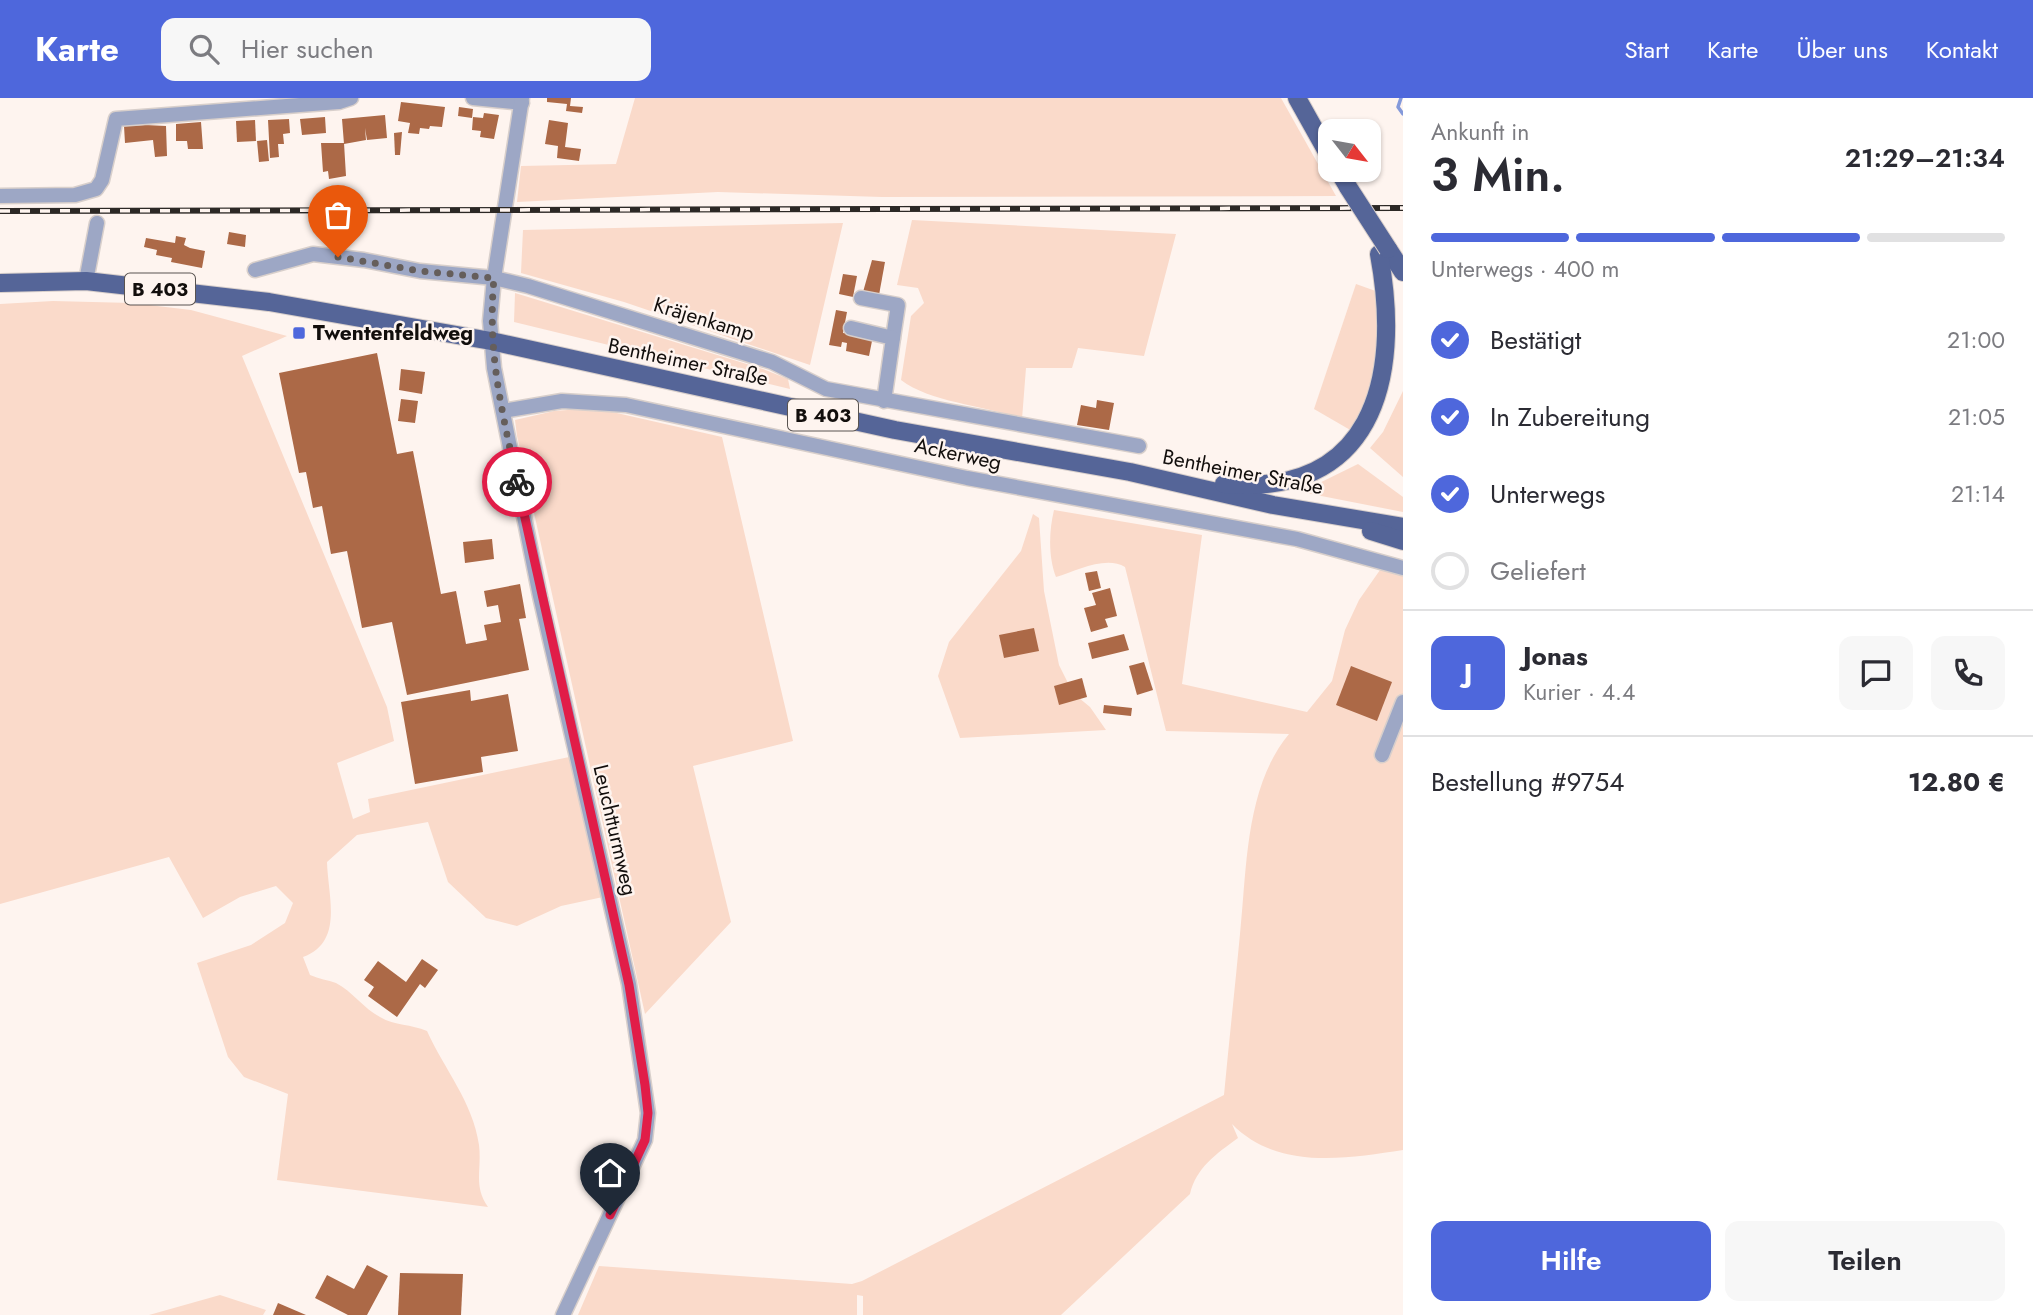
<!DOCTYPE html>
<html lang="de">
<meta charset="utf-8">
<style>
body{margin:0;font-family:Jost,sans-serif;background:#f7f7f7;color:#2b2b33;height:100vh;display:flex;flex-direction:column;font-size:26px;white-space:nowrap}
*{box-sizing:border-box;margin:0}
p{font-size:23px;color:#7c7c81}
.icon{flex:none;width:38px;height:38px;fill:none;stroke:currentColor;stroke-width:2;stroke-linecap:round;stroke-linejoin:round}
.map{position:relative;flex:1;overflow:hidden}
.side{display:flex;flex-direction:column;background:#fff;width:630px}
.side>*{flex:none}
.needle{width:46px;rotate:121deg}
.buttons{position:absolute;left:1318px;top:21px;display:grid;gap:14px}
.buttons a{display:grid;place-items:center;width:63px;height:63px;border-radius:14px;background:#fff;box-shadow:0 2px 5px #0004;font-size:35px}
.pin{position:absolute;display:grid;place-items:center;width:60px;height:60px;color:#fff;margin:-72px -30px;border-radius:50% 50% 50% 0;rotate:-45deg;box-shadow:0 0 7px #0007}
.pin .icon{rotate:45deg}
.courier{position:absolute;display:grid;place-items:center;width:70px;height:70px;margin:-35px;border:5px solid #e11d48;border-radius:50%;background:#fff;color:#222;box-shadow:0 2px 9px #0007}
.summary em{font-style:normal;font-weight:600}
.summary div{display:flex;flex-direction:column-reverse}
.summary{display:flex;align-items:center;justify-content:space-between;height:119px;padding:0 28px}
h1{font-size:46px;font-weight:600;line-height:52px}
.bar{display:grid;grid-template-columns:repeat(4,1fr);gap:10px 7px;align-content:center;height:84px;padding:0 28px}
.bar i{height:9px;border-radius:5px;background:#e1e1e2}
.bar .active{background:#4e67dc}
.bar p{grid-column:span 4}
.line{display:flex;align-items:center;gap:18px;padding:0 28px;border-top:2px solid #e1e1e2}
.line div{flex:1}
.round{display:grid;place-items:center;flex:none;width:74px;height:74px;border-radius:14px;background:#f7f7f7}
ol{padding:0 28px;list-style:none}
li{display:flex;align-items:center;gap:21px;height:77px}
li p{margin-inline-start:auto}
li .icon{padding:7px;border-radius:50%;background:#4e67dc;color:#fff;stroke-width:4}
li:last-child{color:#7c7c81}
li i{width:38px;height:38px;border:4px solid #e1e1e2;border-radius:50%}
.action{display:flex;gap:14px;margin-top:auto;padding:14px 28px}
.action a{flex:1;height:80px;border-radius:14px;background:#4e67dc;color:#fff;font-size:28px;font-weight:600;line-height:80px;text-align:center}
.action a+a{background:#f7f7f7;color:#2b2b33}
header{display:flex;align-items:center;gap:42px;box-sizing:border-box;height:98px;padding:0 35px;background:#4e67dc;color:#fff}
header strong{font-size:33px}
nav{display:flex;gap:38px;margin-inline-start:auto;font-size:24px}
.search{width:490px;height:63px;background:#f7f7f7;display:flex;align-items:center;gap:18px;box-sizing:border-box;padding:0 24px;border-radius:14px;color:#7c7c81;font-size:26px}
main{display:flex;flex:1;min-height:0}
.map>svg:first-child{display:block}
.green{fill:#fadaca}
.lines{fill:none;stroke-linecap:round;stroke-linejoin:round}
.stream{stroke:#8499da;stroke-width:3.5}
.building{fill:#ac6947}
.minor-casing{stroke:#d8cfcb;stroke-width:17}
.major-casing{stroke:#d8cfcb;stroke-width:20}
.minor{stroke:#9da7c5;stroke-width:14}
.major{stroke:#556598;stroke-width:18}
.rail-casing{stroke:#2c2825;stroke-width:6}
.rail{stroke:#fef4ef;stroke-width:3.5;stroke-dasharray:10;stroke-linecap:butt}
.major-bridge-casing{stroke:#d8cfcb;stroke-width:20;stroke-linecap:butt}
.major-bridge{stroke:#556598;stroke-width:18}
.done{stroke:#655e5b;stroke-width:7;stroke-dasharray:0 12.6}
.route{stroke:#e11d48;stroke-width:9}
.poi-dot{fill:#4e67dc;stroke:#fef4ef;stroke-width:2.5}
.labels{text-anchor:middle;stroke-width:5;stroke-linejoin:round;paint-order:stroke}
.shield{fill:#fef4ef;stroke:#595350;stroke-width:2}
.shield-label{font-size:19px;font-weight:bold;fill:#120e0c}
.street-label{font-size:21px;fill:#120e0c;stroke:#fef4ef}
.poi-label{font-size:21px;font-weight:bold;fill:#120e0c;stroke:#fef4ef;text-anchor:start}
</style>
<header>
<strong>Karte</strong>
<div class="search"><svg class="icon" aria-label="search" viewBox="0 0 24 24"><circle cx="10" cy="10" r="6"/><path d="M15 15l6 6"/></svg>Hier suchen</div>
<nav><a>Start</a><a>Karte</a><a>Über uns</a><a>Kontakt</a></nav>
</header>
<main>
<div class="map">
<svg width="1403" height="1217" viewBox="0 0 1403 1217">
<rect width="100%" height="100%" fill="#fef4ef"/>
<!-- green -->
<g class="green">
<path d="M635 0H1281L1336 98 882 99 718 94 517 104 521 68 616 66Z"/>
<path d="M912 122 1176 136 1144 258 1078 250 1072 270H1026L1022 321C985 307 931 305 901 282L911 218 924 205 918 190 897 187Z"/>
<path d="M843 125 810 267 624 204 521 175 523 132Z"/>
<path d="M1356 186 1384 196 1392 253 1352 333 1314 311Z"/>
<path d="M515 195 763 271 788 281 790 291 514 224Z"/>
<path d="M53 203 132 205 191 212 287 238 242 258 387 609 394 643 337 665 353 721 370 714 368 701 574 658 603 799 561 808 517 828 486 820 448 784 428 724 357 737 327 764C328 799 344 844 303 859L310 877C319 881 328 882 336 885 352 893 364 911 380 919 395 928 411 926 427 933 444 971 473 1004 479 1047 482 1072 473 1088 488 1109L277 1082 288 996 244 979 228 959 197 865 251 847 285 825 293 805 276 788 240 799 203 820 169 759 0 806V206Z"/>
<path d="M1403 293V379L1370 350 1383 334Z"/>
<path d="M581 311 608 313 722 339 793 643 693 668 731 824 645 916 517 338 515 322 554 313Z"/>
<path d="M1358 366 1403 399V414L1301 394Z"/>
<path d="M1054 412 1202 437 1182 586 1307 614 1332 583 1345 532 1359 502 1380 472 1403 477V1052C1345 1061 1277 1072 1232 1026L1238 1040C1216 1056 1196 1070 1190 1096L1061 1217H863V1198L857 1197V1217H578L599 1168 852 1186 862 1183 1224 997C1229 943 1235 890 1240 836 1247 770 1245 689 1289 636L1166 633 1125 469C1106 457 1076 473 1056 479 1048 458 1049 433 1054 412Z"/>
<path d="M1033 416 1039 420 1044 493 1059 567 1073 595 1090 609 1106 632 960 640 938 578 949 544 1021 453Z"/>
<path d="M220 1197 266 1212 263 1217H149Z"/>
</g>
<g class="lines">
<!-- stream -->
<path class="stream" d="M1401 0 1398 9 1403 16"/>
</g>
<!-- building -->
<g class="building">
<path d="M547 0H571L570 8 583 9 582 15 566 13 567 6 547 4Z"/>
<path d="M401 4 445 9 442 29 430 28 429 31 420 30 419 36 408 35 410 25 398 23Z"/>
<path d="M459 9 473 11 472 20 458 18Z"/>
<path d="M484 15 499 17 494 41 480 39 481 33 472 32 473 19 483 20Z"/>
<path d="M385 17 387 40 367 42 365 30 366 42 344 46 342 21Z"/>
<path d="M325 19 326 35 302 37 300 21Z"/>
<path d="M289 21 290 35 283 36 284 46H278L279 59 270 60 268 22Z"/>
<path d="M255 22 256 43 237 44 236 23Z"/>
<path d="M549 22 568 25 565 49 581 51 579 63 557 60 558 48 545 46Z"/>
<path d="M201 24 203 51H188L187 43H176V26Z"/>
<path d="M145 27 166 28 167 58 155 59 153 42 125 45 124 28Z"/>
<path d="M402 34 400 57H395L394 35Z"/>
<path d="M267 42 269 63 259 64 257 43Z"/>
<path d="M321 45H344L346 78 329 81 328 73 323 74Z"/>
<path d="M229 134 246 137 245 149 227 146Z"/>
<path d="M176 138 186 140 184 147 190 150 205 153 202 170 171 164 172 160 156 157 157 152 144 149 146 140 175 145Z"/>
<path d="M872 162 885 164 879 197 863 194Z"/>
<path d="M843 176 857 178 853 199 839 196Z"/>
<path d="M836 212 847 214 843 235 873 238 869 258 846 253 847 245 842 244 841 249 829 247Z"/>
<path d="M377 255 397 356 413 353 441 496 456 493 466 546 487 542 484 527 501 524 498 507 487 509 484 493 520 486 526 520 519 521 529 572 407 597 392 524 362 530 347 453 331 456 322 408 313 410 306 374 299 375 279 275Z"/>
<path d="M401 271 425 274 422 296 399 292Z"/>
<path d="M401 301 418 303 415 325 398 323Z"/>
<path d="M1097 302 1114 305 1109 332 1077 327 1081 307 1096 310Z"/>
<path d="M492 441 494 461 465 465 463 444Z"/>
<path d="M1097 473 1101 490 1089 493 1085 475Z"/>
<path d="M1110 490 1117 518 1105 521 1108 529 1091 534 1084 510 1096 507 1092 495Z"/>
<path d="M1034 530 1039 553 1004 560 999 537Z"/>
<path d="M1124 536 1129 552 1092 561 1088 545Z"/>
<path d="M1144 564 1153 592 1137 597 1129 568Z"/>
<path d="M1351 568 1392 584 1377 623 1336 607Z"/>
<path d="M1082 580 1087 599 1059 607 1054 588Z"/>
<path d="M470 592 471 603 508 596 518 653 481 659 483 674 415 686 401 604Z"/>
<path d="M1104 607 1132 610 1131 618 1103 615Z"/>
<path d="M422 861 438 872 425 890 420 886 397 919 368 898 374 889 364 882 378 863 406 884Z"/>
<path d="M367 1167 388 1178 367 1217H348L315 1200 327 1177 354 1191Z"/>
<path d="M400 1175 463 1176 461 1217H398Z"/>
<path d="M278 1205 306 1217H273Z"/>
</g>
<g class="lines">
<!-- minor casing -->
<g class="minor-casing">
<g id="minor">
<path d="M473 0 522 5"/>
<path d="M522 0 494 180 490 223 494 270 540 498 629 886 648 1015 645 1042 563 1217"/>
<path d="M0 98 75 97 96 91 102 82 116 21 339 4 351 0"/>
<path d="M255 172 313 156 364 162 420 173 494 180 528 188 772 264 826 291 1139 348"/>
<path d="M86 183 97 125"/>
<path d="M861 200 898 207 893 240"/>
<path d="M851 230 893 240 884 303"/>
<path d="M503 313 562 303 626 307 967 380 1297 441 1403 470"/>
<path d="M1382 657 1403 604"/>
</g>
</g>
<!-- major casing -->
<g class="major-casing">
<g id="major">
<path d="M1297 0 1330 59"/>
<path d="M1338 72 1348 89"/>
<path d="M1388 151 1403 174"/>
<path d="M0 185 86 183 269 204 491 243 895 332 1130 374 1273 407 1403 429"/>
<path d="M1224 386C1370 399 1403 285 1379 156"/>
<path d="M1371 433 1403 443"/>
</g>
</g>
<!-- minor -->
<use href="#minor" class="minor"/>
<!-- major -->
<use href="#major" class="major"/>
<!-- rail casing -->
<g class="rail-casing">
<path id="rail" d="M0 113 1403 110"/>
</g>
<!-- rail -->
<use href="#rail" class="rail"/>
<!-- major-bridge casing -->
<g class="major-bridge-casing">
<path id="major-bridge" d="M1348 89 1388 151"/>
</g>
<!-- major-bridge -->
<use href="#major-bridge" class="major-bridge"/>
</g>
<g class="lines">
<!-- done -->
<path class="done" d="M338 159 420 173 494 180C487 256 502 311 517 384"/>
<!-- route -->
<path class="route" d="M517 384 629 887 645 987 648 1015 645 1042 610 1117"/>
</g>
<!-- markers -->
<rect class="poi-dot" x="292" y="228" width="14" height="14" rx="3.5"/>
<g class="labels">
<!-- shield labels -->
<g class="shield">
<rect x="125" y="175.5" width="70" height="31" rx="5"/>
<rect x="788" y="301.5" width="70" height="31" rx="5"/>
</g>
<g class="shield-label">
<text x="160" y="198">B 403</text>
<text x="823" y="324">B 403</text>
</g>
<!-- street labels -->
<g class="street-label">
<text transform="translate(704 221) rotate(17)" y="7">Kräjenkamp</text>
<text transform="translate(688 264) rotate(12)" y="7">Bentheimer Straße</text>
<text transform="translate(958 356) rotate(12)" y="7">Ackerweg</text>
<text transform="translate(1243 374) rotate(11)" y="7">Bentheimer Straße</text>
<text transform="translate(615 732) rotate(77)" y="7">Leuchtturmweg</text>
</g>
<!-- poi labels -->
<g class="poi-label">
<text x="313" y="242">Twentenfeldweg</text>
</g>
</g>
</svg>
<div class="buttons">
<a><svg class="needle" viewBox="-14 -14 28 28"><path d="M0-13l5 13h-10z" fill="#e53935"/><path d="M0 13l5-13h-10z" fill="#7c7c81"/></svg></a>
</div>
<div class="pin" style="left:338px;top:159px;background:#ea580c"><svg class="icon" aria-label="bag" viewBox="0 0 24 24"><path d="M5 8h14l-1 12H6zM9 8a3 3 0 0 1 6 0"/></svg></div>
<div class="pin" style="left:610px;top:1117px;background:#1f2937"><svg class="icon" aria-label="home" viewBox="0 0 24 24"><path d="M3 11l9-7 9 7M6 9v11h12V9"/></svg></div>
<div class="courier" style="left:517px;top:384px"><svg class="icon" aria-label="bike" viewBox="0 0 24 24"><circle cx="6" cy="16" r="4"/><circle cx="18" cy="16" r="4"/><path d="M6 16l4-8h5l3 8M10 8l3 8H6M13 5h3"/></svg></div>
</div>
<section class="side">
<div class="summary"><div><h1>3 Min.</h1><p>Ankunft in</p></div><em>21:29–21:34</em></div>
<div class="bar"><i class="active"></i><i class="active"></i><i class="active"></i><i></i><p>Unterwegs · 400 m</p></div>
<ol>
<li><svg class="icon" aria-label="check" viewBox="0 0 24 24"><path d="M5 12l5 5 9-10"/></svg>Bestätigt<p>21:00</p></li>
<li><svg class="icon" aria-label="check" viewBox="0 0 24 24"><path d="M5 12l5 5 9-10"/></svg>In Zubereitung<p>21:05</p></li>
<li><svg class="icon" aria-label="check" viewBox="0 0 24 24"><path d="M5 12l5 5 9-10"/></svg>Unterwegs<p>21:14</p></li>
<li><i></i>Geliefert</li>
</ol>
<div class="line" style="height:126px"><b class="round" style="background:#4e67dc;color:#fff">J</b><div><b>Jonas</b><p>Kurier · 4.4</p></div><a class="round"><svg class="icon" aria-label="chat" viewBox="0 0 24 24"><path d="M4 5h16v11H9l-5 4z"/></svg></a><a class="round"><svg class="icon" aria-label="phone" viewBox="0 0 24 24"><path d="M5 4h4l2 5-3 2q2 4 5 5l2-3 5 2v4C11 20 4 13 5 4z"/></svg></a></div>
<div class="line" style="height:91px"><div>Bestellung #9754</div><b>12.80 €</b></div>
<div class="action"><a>Hilfe</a><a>Teilen</a></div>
</section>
</main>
